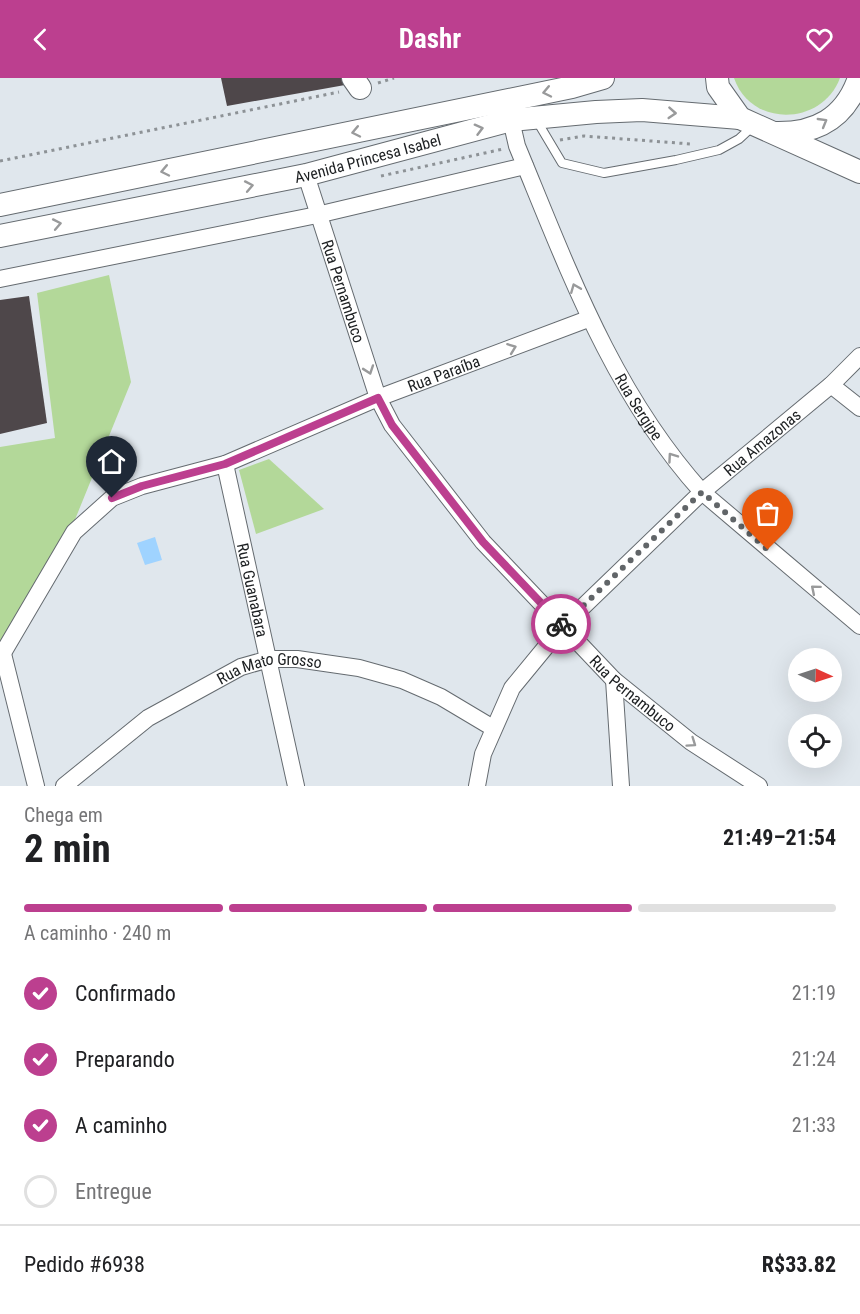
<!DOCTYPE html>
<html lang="pt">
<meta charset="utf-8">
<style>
body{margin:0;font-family:"Roboto Condensed",sans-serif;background:#f2f2f2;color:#202124;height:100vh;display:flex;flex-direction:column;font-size:22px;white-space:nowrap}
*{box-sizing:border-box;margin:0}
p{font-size:20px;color:#757577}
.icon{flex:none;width:33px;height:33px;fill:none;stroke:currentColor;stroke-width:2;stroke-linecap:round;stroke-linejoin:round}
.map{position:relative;height:708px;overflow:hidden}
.panel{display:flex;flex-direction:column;background:#fff;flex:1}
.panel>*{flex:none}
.needle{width:39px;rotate:93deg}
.controls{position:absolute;left:788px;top:570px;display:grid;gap:12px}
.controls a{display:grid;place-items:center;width:54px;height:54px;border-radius:50%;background:#fff;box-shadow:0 6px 24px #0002;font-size:30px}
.pin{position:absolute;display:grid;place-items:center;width:51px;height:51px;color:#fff;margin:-62px -26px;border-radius:50% 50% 50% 0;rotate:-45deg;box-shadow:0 0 6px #0007}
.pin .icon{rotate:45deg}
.courier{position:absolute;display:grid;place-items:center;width:60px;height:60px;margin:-30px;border:4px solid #bc3f8f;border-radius:50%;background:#fff;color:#222;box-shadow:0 2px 8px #0007}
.headline em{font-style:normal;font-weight:700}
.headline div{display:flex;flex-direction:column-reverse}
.headline{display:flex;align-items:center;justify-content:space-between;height:102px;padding:0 24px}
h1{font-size:39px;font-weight:700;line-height:45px}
.bar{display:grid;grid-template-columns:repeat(4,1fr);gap:9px 6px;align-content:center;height:72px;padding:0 24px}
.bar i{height:8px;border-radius:4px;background:#e0e0e0}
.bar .selected{background:#bc3f8f}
.bar p{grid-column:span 4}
.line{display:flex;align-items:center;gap:15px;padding:0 24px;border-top:2px solid #e0e0e0}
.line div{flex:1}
ol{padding:0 24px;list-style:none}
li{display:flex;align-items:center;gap:18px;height:66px}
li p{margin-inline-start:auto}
li .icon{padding:6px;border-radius:50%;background:#bc3f8f;color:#fff;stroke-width:4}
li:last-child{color:#757577}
li i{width:33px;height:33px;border:3px solid #e0e0e0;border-radius:50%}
header{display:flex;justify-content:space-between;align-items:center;height:78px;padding:0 24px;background:#bc3f8f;color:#fff;font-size:27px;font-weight:700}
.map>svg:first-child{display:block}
.green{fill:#b3d899}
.water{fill:#9fd3ff}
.building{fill:#4e474a}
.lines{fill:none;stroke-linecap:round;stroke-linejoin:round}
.lane-casing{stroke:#656b70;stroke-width:10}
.street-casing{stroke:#656b70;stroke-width:18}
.secondary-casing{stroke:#656b70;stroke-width:24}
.path{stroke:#8d9296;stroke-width:3;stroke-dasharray:3 4.5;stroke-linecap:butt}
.lane{stroke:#fff;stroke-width:8}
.street{stroke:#fff;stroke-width:16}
.secondary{stroke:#fff;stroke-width:22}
.oneway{stroke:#999a9b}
.done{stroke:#616568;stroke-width:6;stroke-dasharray:0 10.8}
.route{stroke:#bc3f8f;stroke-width:8}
.labels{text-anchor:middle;stroke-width:6;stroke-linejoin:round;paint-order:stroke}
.street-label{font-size:16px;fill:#1c1f21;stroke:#e0e7ed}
</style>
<header><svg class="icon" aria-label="back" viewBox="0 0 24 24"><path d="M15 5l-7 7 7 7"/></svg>Dashr<svg class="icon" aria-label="heart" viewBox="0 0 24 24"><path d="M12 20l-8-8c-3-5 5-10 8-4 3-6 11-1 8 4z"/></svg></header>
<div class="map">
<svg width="860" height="708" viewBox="0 0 860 708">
<rect width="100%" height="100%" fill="#e0e7ed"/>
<!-- green -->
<g class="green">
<path d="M734 0H840C822 48 751 50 734 0Z"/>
<path d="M109 197 131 304 74 444 0 575V369L55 360 37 215Z"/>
<path d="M269 381 324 431 256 456 239 392Z"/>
</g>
<!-- water -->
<path class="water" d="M155 459 162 482 145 487 137 465Z"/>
<!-- building -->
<g class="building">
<path d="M221 0H341L345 7 227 28Z"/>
<path d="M29 218 47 345 0 356V222Z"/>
</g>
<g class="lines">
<!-- lane casing -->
<g class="lane-casing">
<path id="lane" d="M537 43 562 85 604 95 676 82 719 72 739 61 753 48"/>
</g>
<!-- street casing -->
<g class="street-casing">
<g id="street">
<path id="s1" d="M511 42 517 68C568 191 612 314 702 414L860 548"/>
<path id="s2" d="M306 97 378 320 392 347 483 464 614 602 691 664 759 708"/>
<path d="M0 201 317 137 525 88"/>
<path d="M831 307 860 330"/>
<path id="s3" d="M225 386 296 708"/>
<path d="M3 576 36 708"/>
<path id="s4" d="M0 580 74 454 112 420 142 408 225 386 378 320 588 241"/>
<path d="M614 602 621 708"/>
<path id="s5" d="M64 708 148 640 241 589 269 581H297L359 590 402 602 441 619 493 650"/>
<path id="s6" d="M477 708 483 676 512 610 563 548 702 414 831 307 860 278"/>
</g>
</g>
<!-- secondary casing -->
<g class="secondary-casing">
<g id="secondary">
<path d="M353 0 360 10"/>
<path d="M717 0 718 9 740 40 860 94"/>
<path d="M775 55C815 56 845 41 859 0"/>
<path d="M0 127 572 9 603 0"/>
<path id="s7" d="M0 158 306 97 511 42 596 34 642 32 740 40"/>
</g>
</g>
<!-- path -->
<g class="path">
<path d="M378 5 394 0"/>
<path d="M560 62 584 58 691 66"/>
<path d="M0 83 339 14"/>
<path d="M381 98 503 71"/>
</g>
<!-- lane -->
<use href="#lane" class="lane"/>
<!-- street -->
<use href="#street" class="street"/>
<!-- secondary -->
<use href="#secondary" class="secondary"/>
</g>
<!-- one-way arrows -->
<defs><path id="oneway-chevron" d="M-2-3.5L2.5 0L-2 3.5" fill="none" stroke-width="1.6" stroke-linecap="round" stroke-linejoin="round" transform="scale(1.5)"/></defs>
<g class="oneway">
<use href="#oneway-chevron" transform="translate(547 14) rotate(168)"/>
<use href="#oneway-chevron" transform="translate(672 35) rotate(4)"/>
<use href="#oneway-chevron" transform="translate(823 44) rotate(-30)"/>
<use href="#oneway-chevron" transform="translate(479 51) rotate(-15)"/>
<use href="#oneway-chevron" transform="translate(356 54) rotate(168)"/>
<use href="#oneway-chevron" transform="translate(165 93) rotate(168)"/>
<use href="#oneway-chevron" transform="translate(249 108) rotate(-11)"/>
<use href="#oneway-chevron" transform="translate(57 146) rotate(-11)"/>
<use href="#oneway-chevron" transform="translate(575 210) rotate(-112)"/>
<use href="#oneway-chevron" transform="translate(512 270) rotate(-21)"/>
<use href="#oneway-chevron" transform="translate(369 292) rotate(71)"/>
<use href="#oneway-chevron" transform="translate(672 379) rotate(-125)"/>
<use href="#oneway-chevron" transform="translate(815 511) rotate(-140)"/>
<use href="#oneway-chevron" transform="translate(692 665) rotate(35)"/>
</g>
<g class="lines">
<!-- done -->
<path class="done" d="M561 546 562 548 702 414 768 472"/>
<!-- route -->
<path class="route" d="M112 420 142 408 225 386 378 320 392 347 483 464 561 546"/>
</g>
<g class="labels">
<!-- street labels -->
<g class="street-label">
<text dy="6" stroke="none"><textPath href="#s7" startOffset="376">Avenida Princesa Isabel</textPath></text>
<text dy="6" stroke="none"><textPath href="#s2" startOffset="122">Rua Pernambuco</textPath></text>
<text dy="6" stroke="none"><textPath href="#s4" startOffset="552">Rua Paraíba</textPath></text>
<text dy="6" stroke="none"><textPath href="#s1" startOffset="315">Rua Sergipe</textPath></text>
<text dy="6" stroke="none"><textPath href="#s6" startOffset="456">Rua Amazonas</textPath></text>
<text dy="6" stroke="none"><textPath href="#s3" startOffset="129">Rua Guanabara</textPath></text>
<text dy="6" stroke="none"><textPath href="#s5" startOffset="242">Rua Mato Grosso</textPath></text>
<text dy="6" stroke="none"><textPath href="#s2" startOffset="626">Rua Pernambuco</textPath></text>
</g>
</g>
</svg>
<div class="controls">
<a><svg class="needle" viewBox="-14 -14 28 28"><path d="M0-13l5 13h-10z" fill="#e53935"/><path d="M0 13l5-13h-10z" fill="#757577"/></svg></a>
<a><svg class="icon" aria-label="locate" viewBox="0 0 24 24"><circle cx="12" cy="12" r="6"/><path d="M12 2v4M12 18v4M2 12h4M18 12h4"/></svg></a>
</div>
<div class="pin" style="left:768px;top:472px;background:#ea580c"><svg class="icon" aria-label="bag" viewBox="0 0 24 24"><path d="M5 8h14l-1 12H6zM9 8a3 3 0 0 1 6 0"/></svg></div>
<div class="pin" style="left:112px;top:420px;background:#1f2937"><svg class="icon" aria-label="home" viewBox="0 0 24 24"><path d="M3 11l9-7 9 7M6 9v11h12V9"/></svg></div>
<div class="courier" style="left:561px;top:546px"><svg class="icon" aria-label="bike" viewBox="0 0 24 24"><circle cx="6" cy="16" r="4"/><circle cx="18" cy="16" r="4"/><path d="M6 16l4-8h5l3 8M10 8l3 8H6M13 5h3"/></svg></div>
</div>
<section class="panel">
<div class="headline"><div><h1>2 min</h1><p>Chega em</p></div><em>21:49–21:54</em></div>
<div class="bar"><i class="selected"></i><i class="selected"></i><i class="selected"></i><i></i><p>A caminho · 240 m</p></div>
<ol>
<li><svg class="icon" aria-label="check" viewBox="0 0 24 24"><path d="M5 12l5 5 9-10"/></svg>Confirmado<p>21:19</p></li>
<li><svg class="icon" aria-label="check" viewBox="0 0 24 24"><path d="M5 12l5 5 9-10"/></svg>Preparando<p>21:24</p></li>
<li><svg class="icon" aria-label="check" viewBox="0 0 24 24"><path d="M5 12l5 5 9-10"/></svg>A caminho<p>21:33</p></li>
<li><i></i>Entregue</li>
</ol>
<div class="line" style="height:78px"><div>Pedido #6938</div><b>R$33.82</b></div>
</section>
